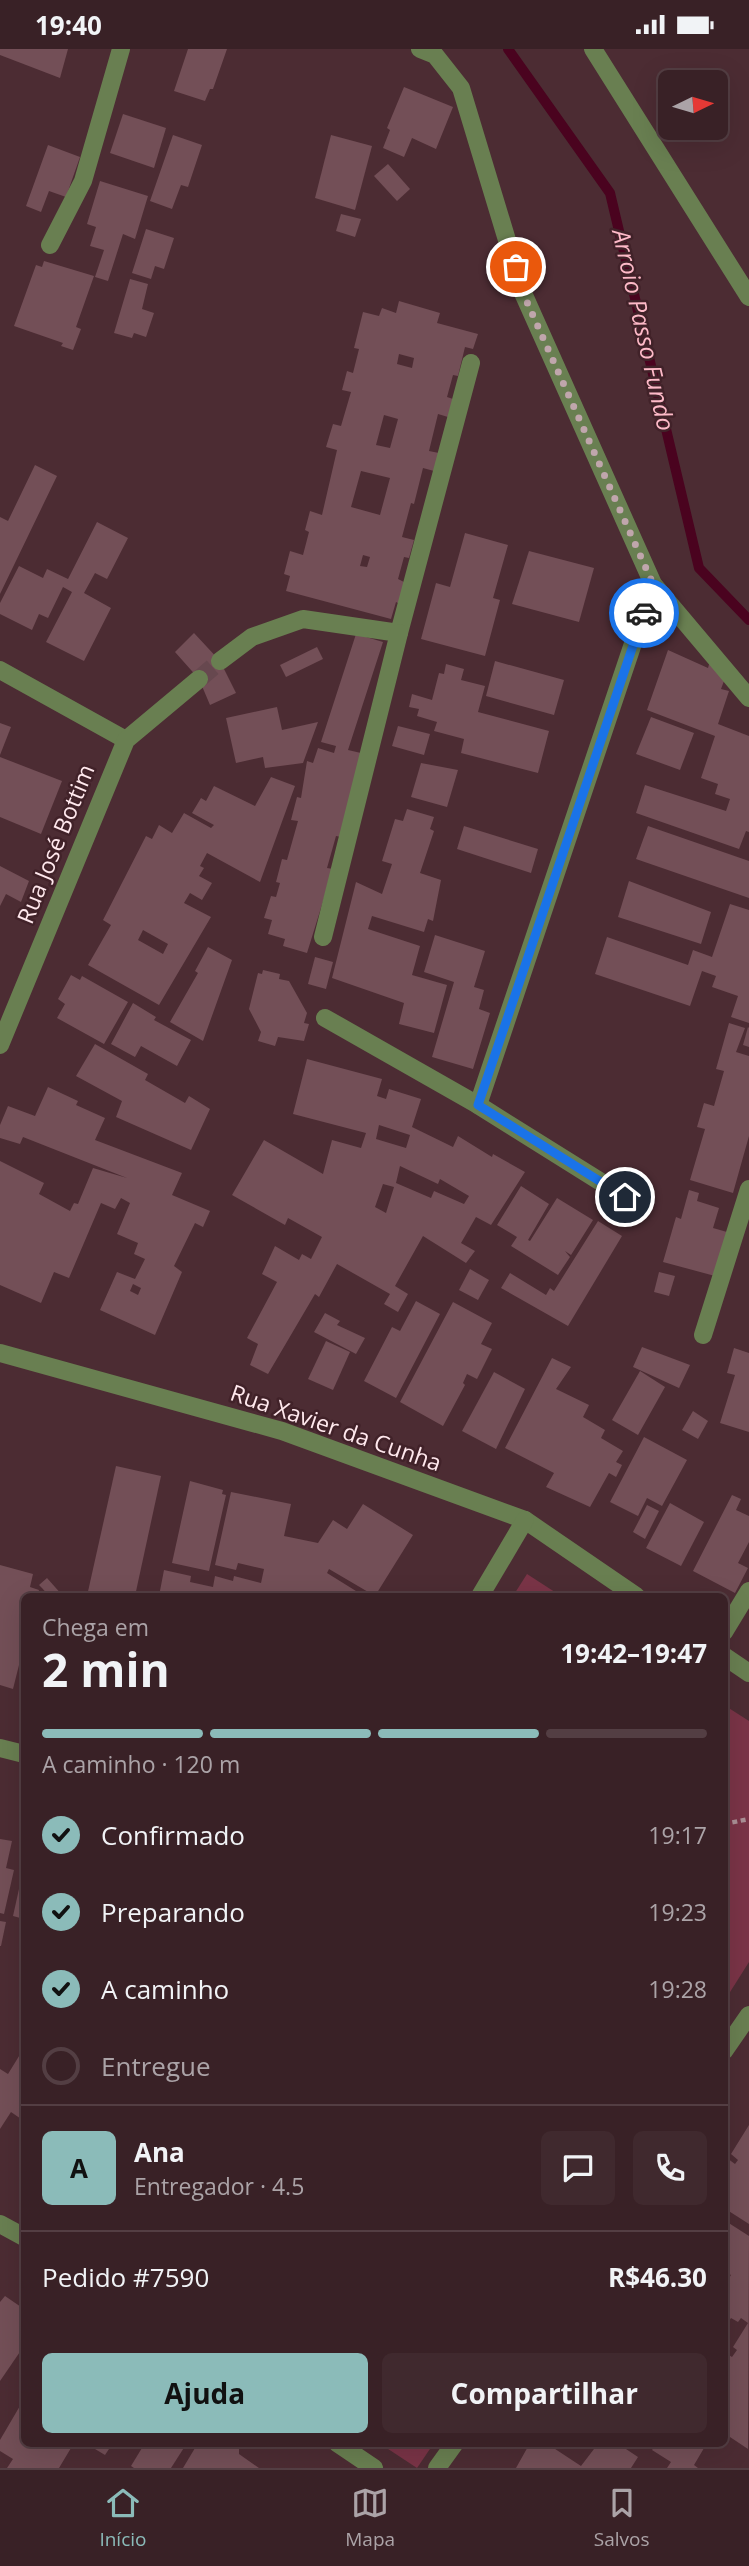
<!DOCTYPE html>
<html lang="pt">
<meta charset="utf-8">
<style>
body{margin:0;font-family:"Open Sans",sans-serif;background:#40292e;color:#f1f3f6;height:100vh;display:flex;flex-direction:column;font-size:26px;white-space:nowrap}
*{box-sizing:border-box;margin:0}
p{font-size:23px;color:#aba3a7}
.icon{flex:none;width:38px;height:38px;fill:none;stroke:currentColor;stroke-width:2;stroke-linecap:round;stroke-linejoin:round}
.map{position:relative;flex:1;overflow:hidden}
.side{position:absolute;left:21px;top:1544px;width:707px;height:854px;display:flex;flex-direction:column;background:#392126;border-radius:10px;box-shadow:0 7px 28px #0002,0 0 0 2px #533e43}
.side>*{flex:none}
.needle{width:46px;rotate:85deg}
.tools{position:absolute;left:658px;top:21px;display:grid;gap:14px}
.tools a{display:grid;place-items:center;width:70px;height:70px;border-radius:10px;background:#392126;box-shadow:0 7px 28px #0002,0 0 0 2px #533e43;font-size:35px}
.pin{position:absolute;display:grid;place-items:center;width:60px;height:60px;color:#fff;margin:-30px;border:4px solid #fff;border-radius:50%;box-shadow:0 2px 7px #0007}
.courier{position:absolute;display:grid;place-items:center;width:70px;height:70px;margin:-35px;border:5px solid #1a73e8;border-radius:50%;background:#fff;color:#222;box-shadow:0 2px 9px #0007}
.headline em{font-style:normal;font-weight:700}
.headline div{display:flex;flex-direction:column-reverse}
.headline{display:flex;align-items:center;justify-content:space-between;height:119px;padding:0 21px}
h1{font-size:46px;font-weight:700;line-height:52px}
.bar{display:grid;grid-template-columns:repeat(4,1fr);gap:10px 7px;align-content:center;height:84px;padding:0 21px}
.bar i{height:9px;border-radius:5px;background:#533e43}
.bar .selected{background:#8bbbb9}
.bar p{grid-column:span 4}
.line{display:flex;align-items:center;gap:18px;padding:0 21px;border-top:2px solid #533e43}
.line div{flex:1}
.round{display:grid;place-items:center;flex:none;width:74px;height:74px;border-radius:10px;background:#40292e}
ol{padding:0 21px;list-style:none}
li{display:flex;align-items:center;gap:21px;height:77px}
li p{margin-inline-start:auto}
li .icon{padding:7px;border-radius:50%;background:#8bbbb9;color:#111;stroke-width:4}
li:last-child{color:#aba3a7}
li i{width:38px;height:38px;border:4px solid #533e43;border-radius:50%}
.cta{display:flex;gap:14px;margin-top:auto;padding:14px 21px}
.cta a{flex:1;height:80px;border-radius:10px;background:#8bbbb9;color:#111;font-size:28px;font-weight:700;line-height:80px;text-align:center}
.cta a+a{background:#40292e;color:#f1f3f6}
.status{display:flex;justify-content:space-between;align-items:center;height:49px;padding:0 35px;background:#392126;direction:ltr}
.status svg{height:19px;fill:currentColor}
.tab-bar{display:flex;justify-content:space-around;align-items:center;height:98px;border-top:2px solid #533e43;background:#392126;font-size:19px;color:#aba3a7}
.tab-bar a{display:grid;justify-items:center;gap:4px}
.tab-bar .selected{color:#8bbbb9}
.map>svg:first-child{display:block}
.green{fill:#7a3447}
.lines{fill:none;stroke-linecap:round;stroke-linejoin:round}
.stream{stroke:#4a031f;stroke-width:10}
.building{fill:#734f57;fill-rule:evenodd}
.minor-tunnel{stroke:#67484f;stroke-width:18;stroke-dasharray:18 9;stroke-linecap:butt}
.path{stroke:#ab9096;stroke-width:4.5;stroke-dasharray:5 3.5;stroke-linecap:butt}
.minor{stroke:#697f51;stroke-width:18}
.done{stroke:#c0a6ac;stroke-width:7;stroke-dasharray:0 12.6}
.route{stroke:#1a73e8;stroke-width:9}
.labels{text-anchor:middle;stroke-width:5;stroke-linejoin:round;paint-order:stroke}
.street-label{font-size:23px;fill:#ffe8ed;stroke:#412229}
.water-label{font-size:24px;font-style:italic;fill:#febac8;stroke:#412229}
</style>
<div class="status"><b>19:40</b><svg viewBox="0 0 49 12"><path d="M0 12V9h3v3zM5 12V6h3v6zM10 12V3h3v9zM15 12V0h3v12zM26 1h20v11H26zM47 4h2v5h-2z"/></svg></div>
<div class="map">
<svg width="749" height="2419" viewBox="0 0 749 2419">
<rect width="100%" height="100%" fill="#4c2c33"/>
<!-- green -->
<g class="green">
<path d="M527 1525 561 1547H513Z"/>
<path d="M724 1656 749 1672V1913L725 1951Z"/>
<path d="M379 2394H434L417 2419Z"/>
</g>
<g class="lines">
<!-- stream -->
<path class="stream" d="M508 0 610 144 699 519 749 571"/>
</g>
<!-- building -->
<g class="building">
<path d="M0 0H68L60 29 0 6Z"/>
<path d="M188 0H227L213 40H210L205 52 174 42Z"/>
<path d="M404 38 453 58 436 100 412 89 404 108 383 99 390 81 387 79Z"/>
<path d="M123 65 166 79 154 119 110 104Z"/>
<path d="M173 86 202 96 188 138 181 136 172 160 150 152Z"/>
<path d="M331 86 372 97 355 161 315 149Z"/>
<path d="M48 96 80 108 66 148 49 142 41 163 26 157Z"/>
<path d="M388 115 410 140 397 152 374 127Z"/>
<path d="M100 132 148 147 135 190 123 185 108 232 95 228 104 201 90 197 96 178 87 175Z"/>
<path d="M341 165 361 170 355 188 336 182Z"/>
<path d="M146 180 174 189 164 220 155 217 151 230 132 224Z"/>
<path d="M44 212 94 227 76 278 81 280 73 301 61 297 63 294 14 277 36 216 42 218Z"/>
<path d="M130 230 148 235 142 260 154 264 146 288 134 284 132 289 114 284Z"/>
<path d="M399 252 440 264 437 274 478 285 473 300 465 298 458 327 453 326 447 348 453 350 448 368 438 365 429 402 439 404 434 422 423 419 414 455 411 454 402 488 414 491 409 509 404 508 398 530 404 533 400 555 396 553 391 570 286 542 290 527 284 525 290 502 303 506 309 483 305 481 310 462 322 466 337 401 326 398 333 375 341 377 351 343 342 341 347 322 353 324 359 300 354 299 363 263 379 267 382 259 396 264ZM399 305 414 309 412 319 397 315ZM384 366 398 370 390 399 376 396ZM361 422 390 429 380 466 351 458ZM363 506 370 508 367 518 360 517Z"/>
<path d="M35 416 57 427 0 545V468L8 472Z"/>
<path d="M97 473 128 489 107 530 95 524 84 544 111 559 84 612 46 593 72 543 63 538 48 569 39 565 32 581 0 565V554L19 517 43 529 47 520 68 530Z"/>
<path d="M465 484 508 496 493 549 500 551 485 607 421 590 436 534 450 538Z"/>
<path d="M529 502 594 519 579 573 512 555Z"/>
<path d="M194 584 220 612 236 644 210 656 199 630 175 603Z"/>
<path d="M356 585 383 593 348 701 361 704 341 788 336 787 327 819 333 820 307 904 283 897 285 890 268 885 272 871 264 869 271 847 276 848 280 834 276 833 282 810 287 811 298 772 291 771 297 748 301 749 307 712 313 714 318 699 334 704 336 697 321 693Z"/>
<path d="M317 598 323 610 286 628 280 616Z"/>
<path d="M668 601 708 619 710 612 724 632 721 640 729 642 718 675 749 687V783L746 782 739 800 636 764 645 736 726 762 730 750 715 745 718 735 701 729 715 687 647 661Z"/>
<path d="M495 612 564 631 554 666 486 647Z"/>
<path d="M446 615 464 620 461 631 485 637 478 663 549 682 538 724 461 704 464 690 434 682 437 673 417 667 419 660 409 658 412 645 432 651 439 624 444 625Z"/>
<path d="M277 658 282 681 318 673 303 714 265 719 263 708 236 714 226 669Z"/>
<path d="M651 668 694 684 680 721 636 705Z"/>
<path d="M0 674 11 678 0 706Z"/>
<path d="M398 677 430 685 424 706 392 697Z"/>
<path d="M0 708 62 732 41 785 0 768Z"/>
<path d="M421 714 458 721 447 758 411 748Z"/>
<path d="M271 728 295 737 260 833 207 804 200 817 204 819 199 827 212 834 202 851 190 844 184 854 211 868 159 956 88 916 111 876 103 871 146 787 152 790 159 776 172 784 184 764 211 779 214 776 192 764 201 749 206 752 214 737 255 757ZM143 881 168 895 163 905 138 891Z"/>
<path d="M407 760 434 768 430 780 434 782 420 824 441 831 433 872 428 870 424 883 372 867 368 880 420 897 412 926 447 936 434 984 399 975 404 954 332 929 356 833 382 845 392 815 382 812 395 770 403 772Z"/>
<path d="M464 777 538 800 531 824 457 800Z"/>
<path d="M648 777 749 812V849L636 810Z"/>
<path d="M0 817 29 832 21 853 6 845 0 857Z"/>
<path d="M629 832 711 863 701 895 618 868Z"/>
<path d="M730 855 749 861V974L731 968 738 947 712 938 716 927 702 922 690 957 595 925 607 888 688 916 693 901 712 908Z"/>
<path d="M435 886 485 902 474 938 484 941 479 960 490 964 473 1020 432 1008 454 933 424 923Z"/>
<path d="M208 898 232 911 203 992 170 973 198 924 195 922Z"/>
<path d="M315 908 333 913 326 940 308 935Z"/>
<path d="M263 921 280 925 279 930 289 932 307 964 304 974 309 975 304 992 278 988 275 997 258 992 261 983 249 960 258 924 262 925Z"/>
<path d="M71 926 80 931 82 927 128 953 104 995 57 969 65 955 58 950Z"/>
<path d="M133 954 156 968 154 971 191 991 177 1017 141 997 135 1008 111 995Z"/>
<path d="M729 974 745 979 736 1003 749 1007V1087L733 1144 690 1131 705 1080 697 1078 704 1054 714 1057 724 1022 716 1020Z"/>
<path d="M748 978 749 979V998L743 996Z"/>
<path d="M95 995 148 1025 145 1031 185 1054 189 1047 210 1060 191 1101 116 1068 122 1052 76 1027Z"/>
<path d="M307 1010 382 1030 377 1047 386 1050 389 1040 421 1050 412 1078 453 1098 458 1087 492 1108 493 1105 525 1123 491 1176 476 1168 461 1194 475 1202 466 1214 423 1187 395 1237 408 1245 398 1263 384 1255 390 1245 337 1215 319 1248 315 1245 268 1325 250 1316 258 1295 247 1289 277 1233 262 1225 275 1197 299 1211 302 1205 311 1210 322 1188 288 1169 285 1176 232 1146 264 1091 323 1125 332 1091 361 1099 366 1084 293 1065ZM379 1076 410 1086 406 1099 376 1090ZM400 1117 438 1135 440 1130 469 1147 464 1155 434 1142 431 1149 396 1134ZM383 1135 394 1138 386 1164 375 1158Z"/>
<path d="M48 1038 78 1052 76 1056 105 1069 95 1091 182 1124 172 1146 210 1162 203 1178 195 1174 174 1217 182 1223 155 1286 100 1261 117 1223 135 1230 145 1210 134 1205 138 1194 117 1185 130 1154 121 1149 115 1160 101 1154 69 1229 54 1223 41 1254 0 1236V1112L44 1134 39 1145 70 1162 74 1154 78 1155 93 1119 127 1129 23 1088 20 1095 0 1089V1076L8 1057 35 1067ZM133 1235 141 1239 138 1246 130 1242Z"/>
<path d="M521 1137 549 1155 528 1191 530 1192 557 1149 593 1171 571 1206 565 1202 570 1208 558 1226 511 1197 517 1188 497 1176Z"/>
<path d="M689 1141 699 1144 697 1152 719 1159 713 1179 727 1183 715 1227 663 1213 676 1168 681 1170Z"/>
<path d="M598 1172 622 1187 568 1277 501 1239 510 1224 546 1246 550 1239 554 1242Z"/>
<path d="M470 1220 489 1231 478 1251 459 1241Z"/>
<path d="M659 1223 675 1227 669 1247 654 1243Z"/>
<path d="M416 1252 440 1265 396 1349 364 1332 392 1278 400 1282Z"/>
<path d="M453 1253 492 1274 481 1295 492 1300 477 1330 467 1325 463 1334 465 1336 443 1377 400 1353Z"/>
<path d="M325 1264 340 1272 337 1276 365 1289 356 1305 314 1283Z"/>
<path d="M326 1292 350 1303 333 1341 308 1330Z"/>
<path d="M642 1298 690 1316 679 1339 633 1318Z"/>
<path d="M734 1299 749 1304V1383L720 1374 735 1326 727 1324Z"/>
<path d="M552 1309 571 1318 556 1340 589 1356 583 1368 605 1381 601 1389 623 1402 616 1413 622 1416 616 1428 609 1424 590 1458 546 1438 554 1424 505 1399Z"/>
<path d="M640 1322 665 1338 638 1386 612 1371Z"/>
<path d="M494 1323 525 1340 496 1400 462 1382Z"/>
<path d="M693 1362 708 1372 698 1390 682 1381Z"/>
<path d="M644 1388 687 1411 662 1457 647 1449 638 1467 610 1453Z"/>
<path d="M116 1417 161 1427 135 1547H87Z"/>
<path d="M190 1432 223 1441 222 1445 226 1446 209 1522 172 1514Z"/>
<path d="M231 1443 291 1455 284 1487 318 1494 333 1471 347 1480 363 1455 413 1486 375 1547 329 1520 327 1524 364 1547H159L164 1521 191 1527 190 1533 213 1538 215 1527 233 1532 234 1527 261 1534 264 1520 238 1514 236 1521 215 1516Z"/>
<path d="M732 1446 741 1450 736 1461 749 1467V1493L738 1514 748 1519 735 1544 693 1522Z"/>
<path d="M670 1454 704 1473 681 1517 646 1499Z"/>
<path d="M647 1456 659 1462 645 1490 633 1483Z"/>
<path d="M0 1516 33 1525 30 1538 39 1541 37 1547H24V1596L13 1640 0 1636Z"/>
<path d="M47 1529 63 1547H49L42 1539 39 1536Z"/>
<path d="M0 1790 12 1792 6 1819 14 1821 4 1865 0 1864Z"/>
<path d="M23 1822H24V1870L13 1867Z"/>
<path d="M0 1872 6 1873 1 1897H0Z"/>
<path d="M24 1999V2072L11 2063 0 2080V2020L8 2025Z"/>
<path d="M749 2076V2175L724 2159V2107L735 2115 738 2111 731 2105Z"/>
<path d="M724 2171 749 2187 748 2400 724 2384V2303L732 2308 737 2301 733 2298 748 2274 741 2269 738 2273 731 2269 724 2280V2237L731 2226 724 2222Z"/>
<path d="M5 2247 24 2260V2297L0 2332V2253Z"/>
<path d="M24 2350V2394H74L59 2419H7L13 2410 0 2402V2391Z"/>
<path d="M85 2394H113L105 2406Z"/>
<path d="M145 2394H187L171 2419H134L131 2417Z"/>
<path d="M198 2394H230L239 2400V2405L259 2419H183Z"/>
<path d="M530 2394H546L581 2417 594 2400 585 2394H617L638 2408 631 2419H516Z"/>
<path d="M657 2394H707L694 2416 698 2419H667L671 2413 652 2401Z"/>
</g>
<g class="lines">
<!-- minor-tunnel -->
<path class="minor-tunnel" d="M199 630 220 612"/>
<!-- path -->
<path class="path" d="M724 1775 749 1770"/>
<!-- minor -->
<g class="minor">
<path d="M420 0 435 6 461 39 523 244 653 535 749 649"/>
<path d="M593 0 749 248"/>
<path d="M50 196 83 132 121 0"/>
<path d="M220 612 252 588 303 570 399 584 471 314"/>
<path d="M0 621 126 691"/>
<path d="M323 888 399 584"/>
<path d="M325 969 478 1056 625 1148"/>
<path d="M0 996 126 691 199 630"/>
<path d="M478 1056 653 535"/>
<path d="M703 1286 749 1140"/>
<path d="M0 1304 282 1382 525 1471 636 1547"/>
<path d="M480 1547 525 1471"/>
<path d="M724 1583 749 1542"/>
<path d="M724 1607 749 1624"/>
<path d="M0 1699 24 1705"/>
<path d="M724 2002 749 1966"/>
<path d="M0 2175 24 2188"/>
<path d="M337 2394 374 2419"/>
<path d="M437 2419 455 2394"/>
</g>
</g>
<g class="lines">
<!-- done -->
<path class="done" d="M516 218 523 244 653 535 644 564"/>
<!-- route -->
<path class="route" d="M625 1148 478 1056 644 564"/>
</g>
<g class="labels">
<!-- street labels -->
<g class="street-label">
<text transform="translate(56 795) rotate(-68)" y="8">Rua José Bottim</text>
<text transform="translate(336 1379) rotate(19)" y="8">Rua Xavier da Cunha</text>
</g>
<!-- water labels -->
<g class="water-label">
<text transform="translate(643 281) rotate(77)" y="8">Arroio Passo Fundo</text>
</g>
</g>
</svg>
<div class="tools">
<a><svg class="needle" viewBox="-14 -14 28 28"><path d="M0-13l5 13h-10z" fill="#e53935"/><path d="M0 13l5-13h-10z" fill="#aba3a7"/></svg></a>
</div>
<div class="pin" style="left:516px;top:218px;background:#ea580c"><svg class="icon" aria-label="bag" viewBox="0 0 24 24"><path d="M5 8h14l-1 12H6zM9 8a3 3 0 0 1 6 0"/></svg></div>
<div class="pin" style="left:625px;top:1148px;background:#1f2937"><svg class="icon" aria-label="home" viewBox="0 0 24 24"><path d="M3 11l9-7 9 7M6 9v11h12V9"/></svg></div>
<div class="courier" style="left:644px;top:564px"><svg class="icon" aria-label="car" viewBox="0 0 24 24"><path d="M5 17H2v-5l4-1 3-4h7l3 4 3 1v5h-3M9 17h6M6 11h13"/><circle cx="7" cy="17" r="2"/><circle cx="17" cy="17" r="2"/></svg></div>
<section class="side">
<div class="headline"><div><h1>2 min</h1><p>Chega em</p></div><em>19:42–19:47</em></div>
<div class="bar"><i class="selected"></i><i class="selected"></i><i class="selected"></i><i></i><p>A caminho · 120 m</p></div>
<ol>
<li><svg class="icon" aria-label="check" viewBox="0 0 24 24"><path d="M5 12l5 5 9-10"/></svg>Confirmado<p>19:17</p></li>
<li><svg class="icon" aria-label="check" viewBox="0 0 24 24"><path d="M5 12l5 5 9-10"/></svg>Preparando<p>19:23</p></li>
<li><svg class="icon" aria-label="check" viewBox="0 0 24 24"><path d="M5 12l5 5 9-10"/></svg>A caminho<p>19:28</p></li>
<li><i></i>Entregue</li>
</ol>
<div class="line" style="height:126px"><b class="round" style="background:#8bbbb9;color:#111">A</b><div><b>Ana</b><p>Entregador · 4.5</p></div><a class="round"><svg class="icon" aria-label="chat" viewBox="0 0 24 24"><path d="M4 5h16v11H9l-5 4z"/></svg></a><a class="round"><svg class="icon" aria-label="phone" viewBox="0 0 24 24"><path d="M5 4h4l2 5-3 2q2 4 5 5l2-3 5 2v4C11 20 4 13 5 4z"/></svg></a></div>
<div class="line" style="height:91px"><div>Pedido #7590</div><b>R$46.30</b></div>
<div class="cta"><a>Ajuda</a><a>Compartilhar</a></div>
</section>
</div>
<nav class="tab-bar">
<a class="selected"><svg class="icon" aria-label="home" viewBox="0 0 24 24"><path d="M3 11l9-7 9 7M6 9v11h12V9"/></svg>Início</a>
<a><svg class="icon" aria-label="map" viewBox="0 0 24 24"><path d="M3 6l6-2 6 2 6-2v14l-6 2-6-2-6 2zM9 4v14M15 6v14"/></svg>Mapa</a>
<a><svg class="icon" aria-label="saved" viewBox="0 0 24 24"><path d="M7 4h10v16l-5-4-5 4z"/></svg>Salvos</a>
</nav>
